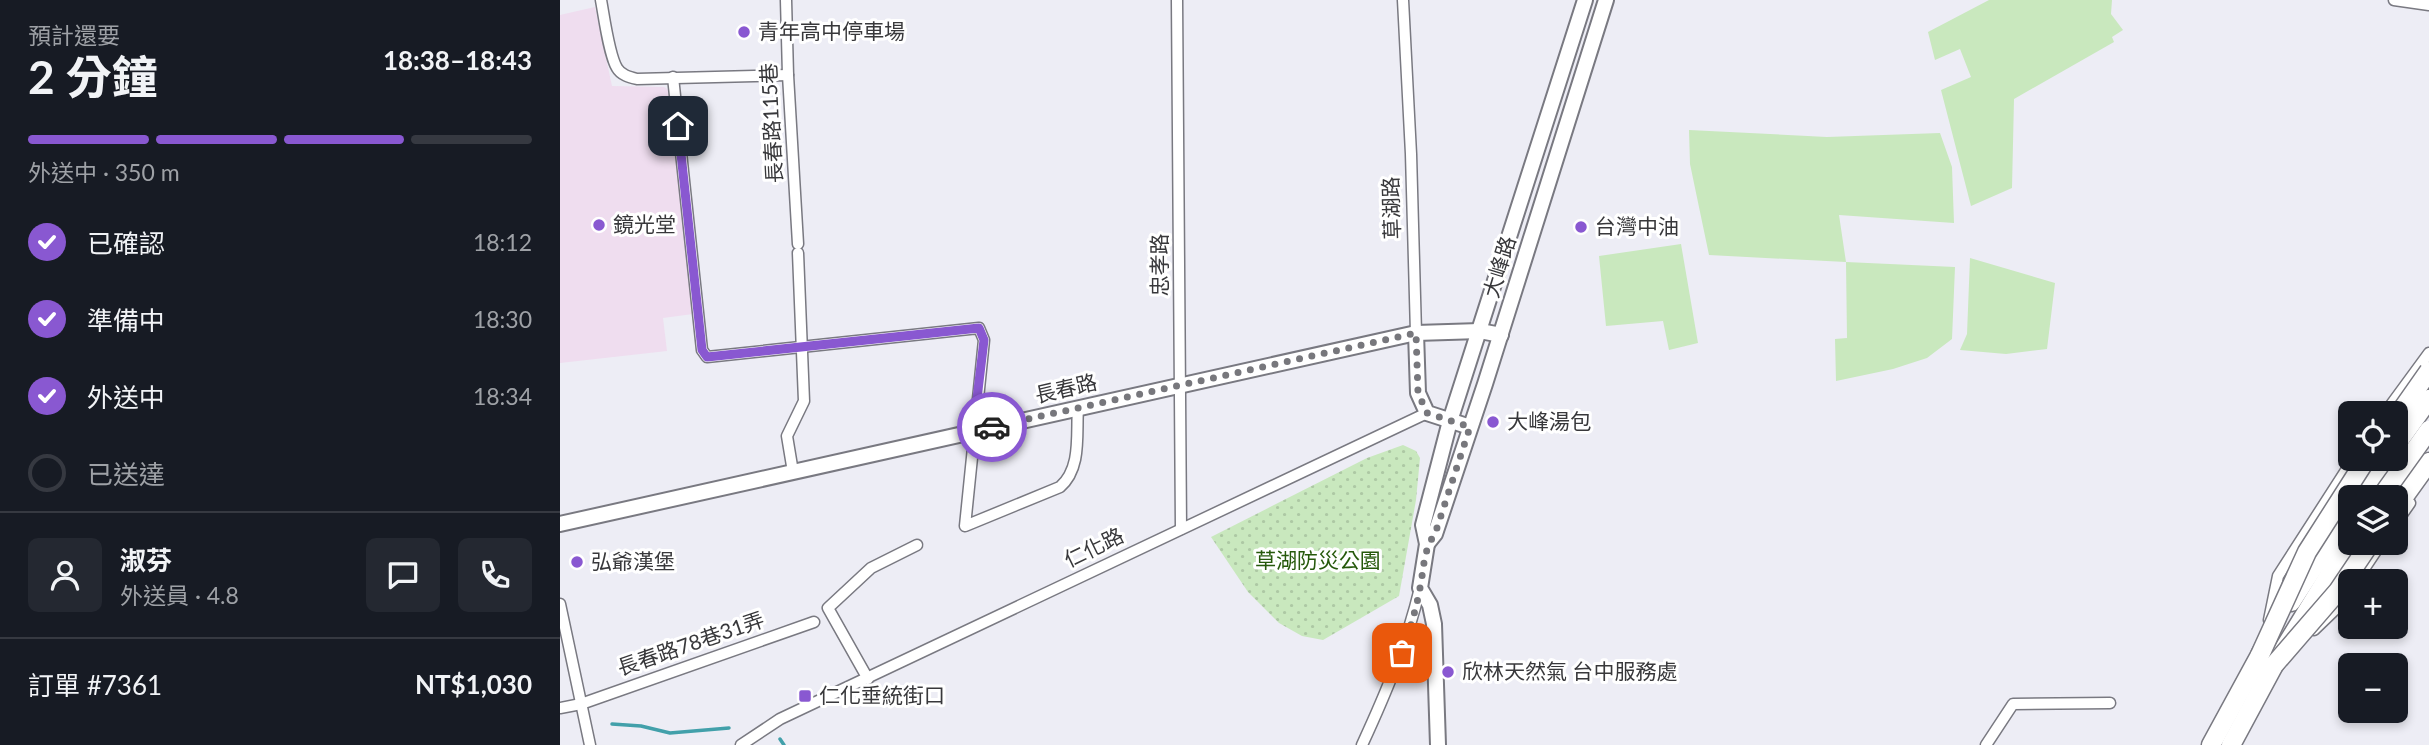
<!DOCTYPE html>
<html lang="zh-TW">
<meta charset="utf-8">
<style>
body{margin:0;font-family:Lato,"Noto Sans TC",sans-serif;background:#242831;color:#f1f3f6;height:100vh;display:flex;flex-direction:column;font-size:26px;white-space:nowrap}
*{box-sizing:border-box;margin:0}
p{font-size:23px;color:#9ea1a6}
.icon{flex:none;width:38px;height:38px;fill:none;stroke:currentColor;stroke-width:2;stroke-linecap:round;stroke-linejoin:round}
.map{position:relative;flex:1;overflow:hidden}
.side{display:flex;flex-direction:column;background:#171b24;width:560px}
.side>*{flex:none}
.controls{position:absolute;left:1778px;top:401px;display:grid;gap:14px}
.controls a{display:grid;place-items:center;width:70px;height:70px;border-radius:10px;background:#171b24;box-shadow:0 4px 10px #0003;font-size:35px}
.pin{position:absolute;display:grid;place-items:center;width:60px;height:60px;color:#fff;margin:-30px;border-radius:14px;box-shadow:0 4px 10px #0006}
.courier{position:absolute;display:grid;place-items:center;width:70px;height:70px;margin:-35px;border:5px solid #8958d1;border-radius:50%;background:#fff;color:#222;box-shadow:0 2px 9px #0007}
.summary em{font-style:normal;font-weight:700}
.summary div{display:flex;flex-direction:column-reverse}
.summary{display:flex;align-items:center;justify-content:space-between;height:119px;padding:0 28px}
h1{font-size:46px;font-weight:700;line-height:52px}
.bar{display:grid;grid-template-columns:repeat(4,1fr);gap:10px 7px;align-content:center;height:84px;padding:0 28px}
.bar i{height:9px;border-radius:5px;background:#363941}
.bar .active{background:#8958d1}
.bar p{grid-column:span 4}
.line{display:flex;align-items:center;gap:18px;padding:0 28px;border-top:2px solid #363941}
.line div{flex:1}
.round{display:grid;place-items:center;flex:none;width:74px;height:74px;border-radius:10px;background:#242831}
ol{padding:0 28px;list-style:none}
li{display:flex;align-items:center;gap:21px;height:77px}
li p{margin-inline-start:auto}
li .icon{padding:7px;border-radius:50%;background:#8958d1;color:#fff;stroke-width:4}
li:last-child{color:#9ea1a6}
li i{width:38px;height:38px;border:4px solid #363941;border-radius:50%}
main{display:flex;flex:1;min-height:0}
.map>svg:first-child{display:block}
.education{fill:#efddef}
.green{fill:#c9e8be}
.park{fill:url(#park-dots)}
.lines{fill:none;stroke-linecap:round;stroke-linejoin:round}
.stream{stroke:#42a0aa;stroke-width:3.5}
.street-casing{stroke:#797981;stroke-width:13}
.secondary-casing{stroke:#797981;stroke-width:18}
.highway-casing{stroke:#797981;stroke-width:21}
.street{stroke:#fff;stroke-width:10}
.secondary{stroke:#fff;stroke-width:14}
.highway{stroke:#fff;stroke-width:18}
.highway-bridge-casing{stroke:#797981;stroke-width:21;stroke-linecap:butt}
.highway-bridge{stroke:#fff;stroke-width:18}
.done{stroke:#77777c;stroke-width:7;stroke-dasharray:0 12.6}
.route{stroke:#8958d1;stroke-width:9}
.poi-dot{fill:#8958d1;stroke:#fff;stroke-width:2.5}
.labels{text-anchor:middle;stroke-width:6;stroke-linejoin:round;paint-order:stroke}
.poi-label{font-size:21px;fill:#38383b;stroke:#fff;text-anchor:start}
.street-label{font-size:21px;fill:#38383b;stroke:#fff}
.park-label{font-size:21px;fill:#26590b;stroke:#fff}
</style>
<main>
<section class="side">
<div class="summary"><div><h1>2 分鐘</h1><p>預計還要</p></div><em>18:38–18:43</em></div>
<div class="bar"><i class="active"></i><i class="active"></i><i class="active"></i><i></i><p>外送中 · 350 m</p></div>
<ol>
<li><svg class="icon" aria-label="check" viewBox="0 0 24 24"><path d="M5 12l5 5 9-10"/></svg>已確認<p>18:12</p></li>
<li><svg class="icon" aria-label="check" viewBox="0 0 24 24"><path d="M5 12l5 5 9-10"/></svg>準備中<p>18:30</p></li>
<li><svg class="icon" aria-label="check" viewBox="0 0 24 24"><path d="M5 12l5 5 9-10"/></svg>外送中<p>18:34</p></li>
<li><i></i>已送達</li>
</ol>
<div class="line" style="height:126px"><a class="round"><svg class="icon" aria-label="person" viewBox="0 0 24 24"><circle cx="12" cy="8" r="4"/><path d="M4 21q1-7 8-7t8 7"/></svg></a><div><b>淑芬</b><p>外送員 · 4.8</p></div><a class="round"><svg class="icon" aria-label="chat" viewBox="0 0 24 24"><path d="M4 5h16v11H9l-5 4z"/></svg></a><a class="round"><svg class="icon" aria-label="phone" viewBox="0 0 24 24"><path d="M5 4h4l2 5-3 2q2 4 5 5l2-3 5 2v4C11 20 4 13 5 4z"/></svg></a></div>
<div class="line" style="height:91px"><div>訂單 #7361</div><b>NT$1,030</b></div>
</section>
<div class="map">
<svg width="1869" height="745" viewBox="0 0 1869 745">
<defs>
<pattern id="park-dots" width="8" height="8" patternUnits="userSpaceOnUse" patternTransform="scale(1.75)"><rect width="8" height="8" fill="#c9e8be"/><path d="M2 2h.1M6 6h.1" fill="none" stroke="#adc8a4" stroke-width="1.8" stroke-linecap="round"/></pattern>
</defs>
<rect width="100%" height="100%" fill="#ededf5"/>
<!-- education -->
<path class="education" d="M35 7 52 86 104 87 110 91 133 314 103 318 107 351 0 363V15Z"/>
<!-- green -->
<g class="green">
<path d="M1429 0H1552L1551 14 1563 30 1552 37 1554 42 1454 99 1452 188 1411 206 1381 90 1411 77 1400 49 1375 60 1368 32Z"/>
<path d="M1129 130 1267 137 1380 133 1392 167 1394 223 1279 215 1286 262 1395 267 1392 339 1367 358 1333 369 1276 381 1275 339 1287 338 1286 262 1149 255 1130 164Z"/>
<path d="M1121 244 1138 343 1109 350 1103 321 1046 326 1039 256Z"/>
<path d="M1410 258 1495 283 1487 349 1446 354 1400 350 1407 334Z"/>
</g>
<!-- park -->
<path class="park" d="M843 445 856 451 860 458 856 500 839 596 763 640 742 636 719 623 688 592 651 537 807 458Z"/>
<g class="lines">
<!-- stream -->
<g class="stream">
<path d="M52 724 81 726 110 733 169 728"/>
<path d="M220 739 224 745"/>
</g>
<!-- street casing -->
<g class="street-casing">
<g id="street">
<path d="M41 0C44 16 49 55 57 68 61 75 69 77 77 79L228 75"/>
<path d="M226 0 228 75 238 244"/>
<path d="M617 0 621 529"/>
<path d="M843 0 851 154 856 333"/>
<path d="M1834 0 1869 5"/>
<path d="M113 77 142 350 147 357 419 328 424 340 405 526 500 487C522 468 516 434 518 407"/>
<path d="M1825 413 1869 353"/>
<path d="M233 472 227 436 244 401 238 253"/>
<path d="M1836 523 1850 503"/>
<path d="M1796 581 1822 542"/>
<path d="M0 604 30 745"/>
<path d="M1709 620 1718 576 1794 458"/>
<path d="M1754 630 1781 604 1790 590"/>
<path d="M308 679 268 608 311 568 357 545"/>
<path d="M0 708 21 704 254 622"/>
<path d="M181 745 220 719 867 413"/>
<path d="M802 745C826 693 847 643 860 588"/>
<path d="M1426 745 1453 704 1550 703"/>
</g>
</g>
<!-- secondary casing -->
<g class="secondary-casing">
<g id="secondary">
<path d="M856 333 858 393 867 413 910 427"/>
<path d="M0 524 856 333 920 331 941 335"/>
<path d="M867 544 875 534 925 384 1046 0"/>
<path d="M878 745 874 624 870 605 860 588 867 544 863 525 890 421 1025 0"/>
</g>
</g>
<!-- highway casing -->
<g class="highway-casing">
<g id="highway">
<path d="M1800 497 1826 458"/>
<path d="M1836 508 1869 462"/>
<path d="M1731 602 1790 511"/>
<path d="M1651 745 1706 644"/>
<path d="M1671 745 1714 665 1790 541"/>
</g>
</g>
<!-- street -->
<use href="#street" class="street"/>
<!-- secondary -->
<use href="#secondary" class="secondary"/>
<!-- highway -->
<use href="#highway" class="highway"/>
<!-- highway-bridge casing -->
<g class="highway-bridge-casing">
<g id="highway-bridge">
<path d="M1836 418 1869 371"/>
<path d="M1836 445 1869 399"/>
<path d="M1821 497 1869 430"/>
<path d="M1700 655 1747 552 1807 458"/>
<path d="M1714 665 1778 591 1811 542"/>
</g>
</g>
<!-- highway-bridge -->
<use href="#highway-bridge" class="highway-bridge"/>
</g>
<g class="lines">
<!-- done -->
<path class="done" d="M432 427 856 333 858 393 867 413 910 427 875 534C863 550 864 569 860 588 856 610 849 632 842 653"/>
<!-- route -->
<path class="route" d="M118 126 142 350 147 357 419 328 424 340 413 432 432 427"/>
</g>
<!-- markers -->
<g class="poi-dot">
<circle cx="184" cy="32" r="7"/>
<circle cx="39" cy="225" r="7"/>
<circle cx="1021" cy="227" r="7"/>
<circle cx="933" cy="422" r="7"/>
<circle cx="17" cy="562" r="7"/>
<circle cx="888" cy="672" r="7"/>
<rect x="238" y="689" width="14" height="14" rx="3.5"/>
</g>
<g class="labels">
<!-- poi labels -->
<g class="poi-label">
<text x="198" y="39">青年高中停車場</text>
<text x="53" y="232">鏡光堂</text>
<text x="1035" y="234">台灣中油</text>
<text x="947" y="429">大峰湯包</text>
<text x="31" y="569">弘爺漢堡</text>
<text x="902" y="679">欣林天然氣 台中服務處</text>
<text x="259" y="703">仁化垂統街口</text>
</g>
<!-- street labels -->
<g class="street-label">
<text transform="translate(212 123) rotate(-93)" y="7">長春路115巷</text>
<text transform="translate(832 208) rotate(-92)" y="7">草湖路</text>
<text transform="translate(600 265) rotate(-90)" y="7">忠孝路</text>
<text transform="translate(940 267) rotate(-73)" y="7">大峰路</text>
<text transform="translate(506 389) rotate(-13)" y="7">長春路</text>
<text transform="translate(534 548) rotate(-26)" y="7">仁化路</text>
<text transform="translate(131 644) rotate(-19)" y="7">長春路78巷31弄</text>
</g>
<!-- park labels -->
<g class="park-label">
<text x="758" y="568">草湖防災公園</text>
</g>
</g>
</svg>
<div class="controls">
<a><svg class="icon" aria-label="locate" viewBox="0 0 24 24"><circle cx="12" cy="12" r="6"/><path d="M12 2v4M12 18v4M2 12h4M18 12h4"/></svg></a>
<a><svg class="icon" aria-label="layers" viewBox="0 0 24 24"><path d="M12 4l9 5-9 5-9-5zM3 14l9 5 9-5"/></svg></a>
<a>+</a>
<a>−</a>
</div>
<div class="pin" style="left:842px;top:653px;background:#ea580c"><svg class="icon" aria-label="bag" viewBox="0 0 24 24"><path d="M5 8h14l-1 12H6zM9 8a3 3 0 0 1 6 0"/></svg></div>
<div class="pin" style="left:118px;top:126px;background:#1f2937"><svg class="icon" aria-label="home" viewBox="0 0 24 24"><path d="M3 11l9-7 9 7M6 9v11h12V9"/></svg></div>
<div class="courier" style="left:432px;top:427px"><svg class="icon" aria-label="car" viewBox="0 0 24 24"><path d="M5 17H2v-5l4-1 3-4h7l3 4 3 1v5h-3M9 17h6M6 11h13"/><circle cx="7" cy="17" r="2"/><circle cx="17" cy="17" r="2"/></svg></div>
</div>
</main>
